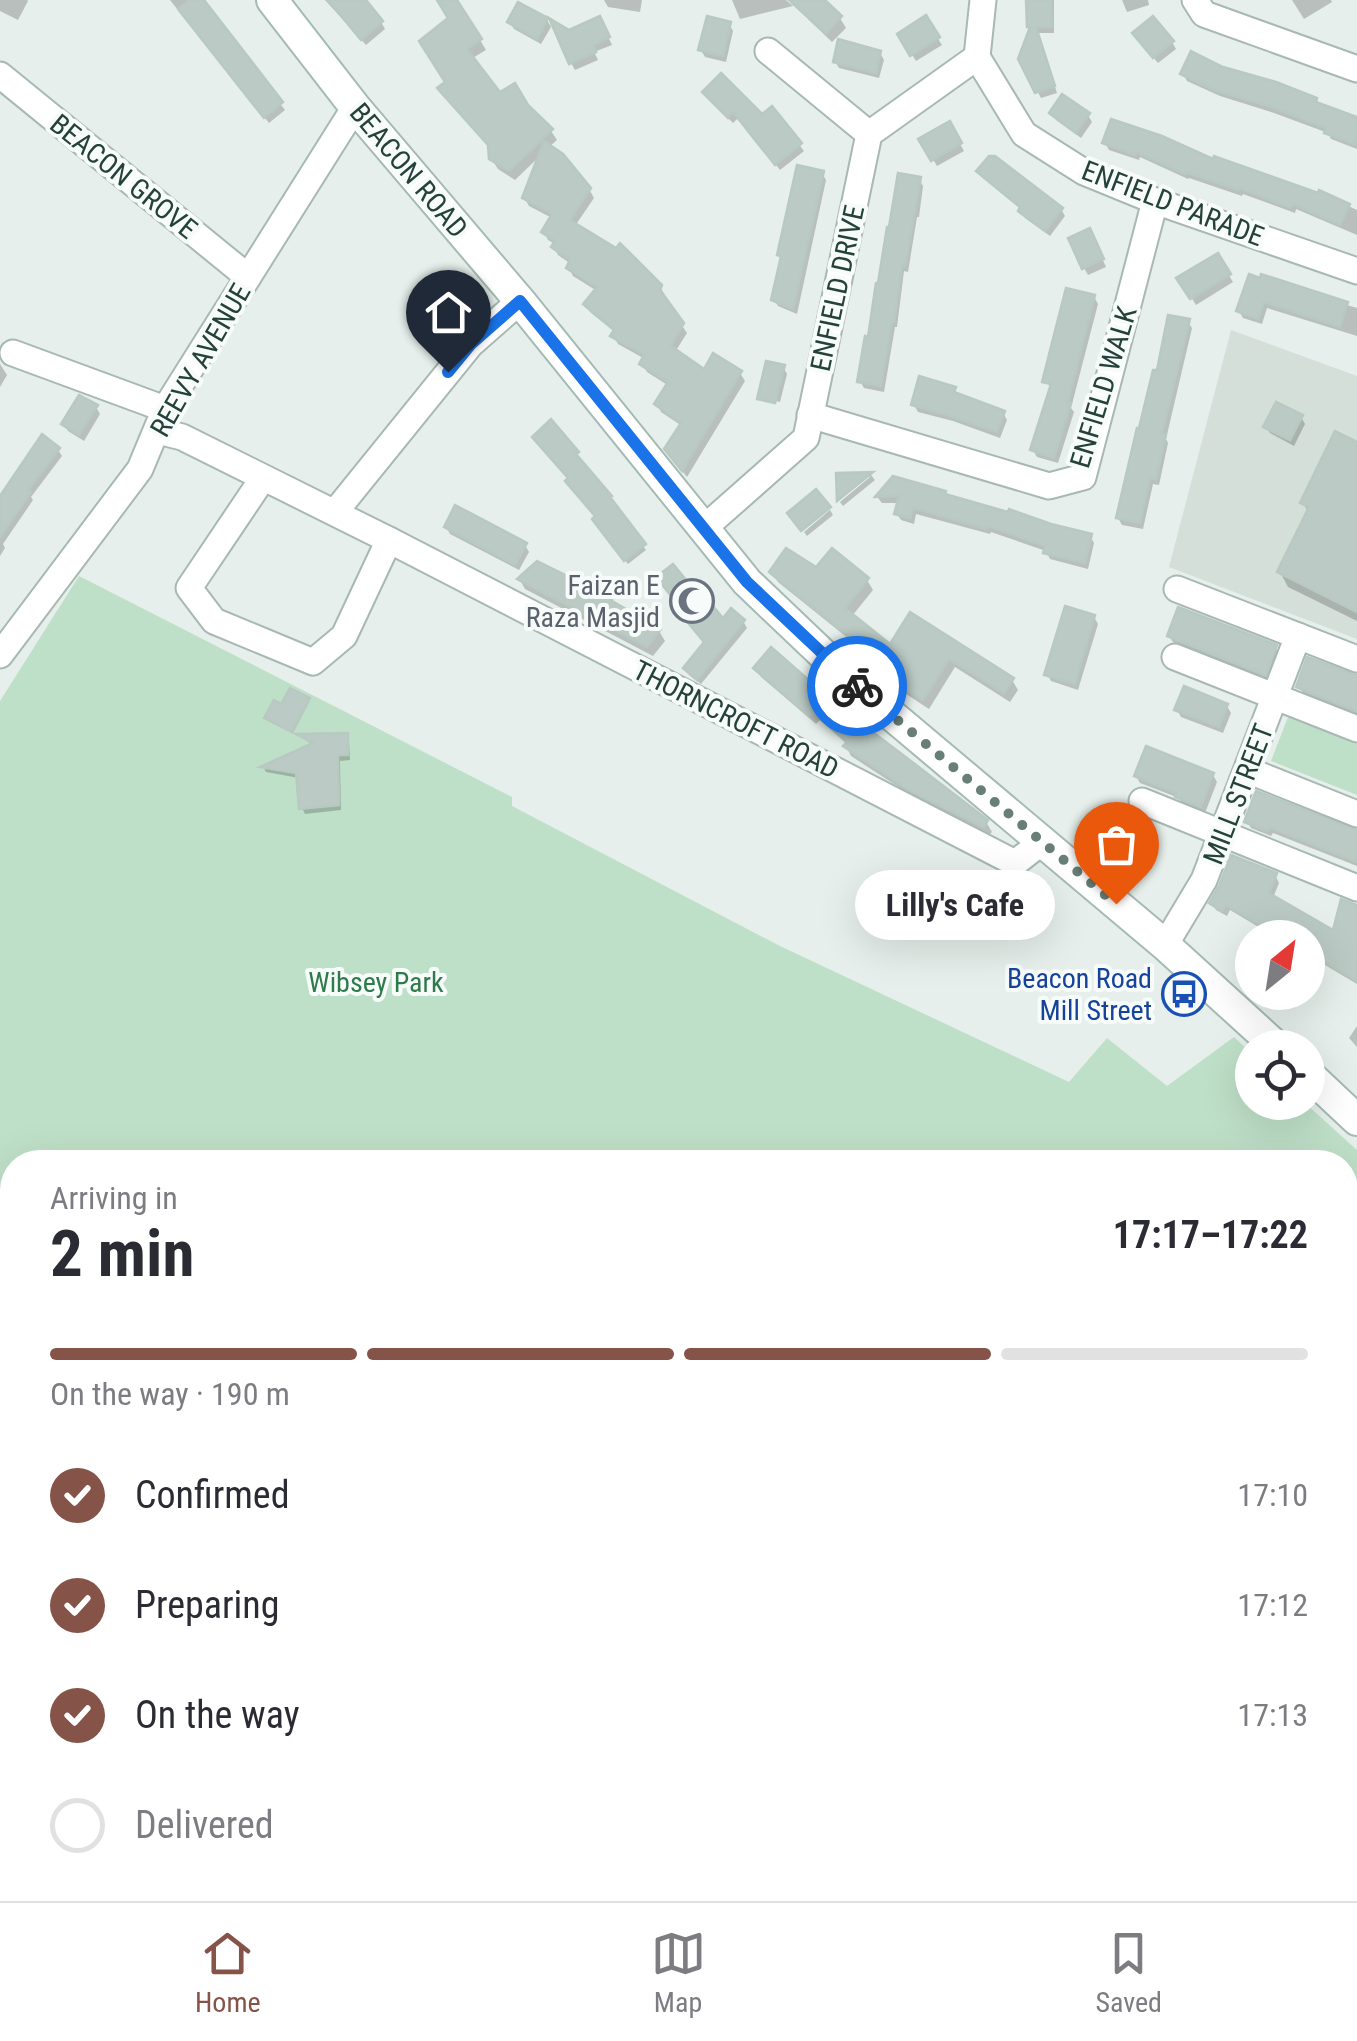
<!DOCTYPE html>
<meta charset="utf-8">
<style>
body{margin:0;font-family:"Roboto Condensed",sans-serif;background:#f7f7f7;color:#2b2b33;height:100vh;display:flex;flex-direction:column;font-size:38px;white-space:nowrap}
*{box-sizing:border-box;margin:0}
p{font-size:32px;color:#7c7c81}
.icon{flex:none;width:55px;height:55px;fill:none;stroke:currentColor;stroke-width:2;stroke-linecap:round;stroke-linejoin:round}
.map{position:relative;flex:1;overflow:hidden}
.drawer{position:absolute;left:0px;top:1150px;width:1358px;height:752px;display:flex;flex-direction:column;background:#fff;border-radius:40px 40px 0 0;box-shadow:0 10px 40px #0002}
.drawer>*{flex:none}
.needle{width:65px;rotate:30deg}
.buttons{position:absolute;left:1235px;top:920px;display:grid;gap:20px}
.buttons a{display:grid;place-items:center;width:90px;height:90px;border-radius:50%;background:#fff;box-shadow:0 10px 40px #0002;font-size:50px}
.pin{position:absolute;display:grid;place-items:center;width:85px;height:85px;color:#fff;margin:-102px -42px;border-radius:50% 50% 50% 0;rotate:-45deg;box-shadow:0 0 10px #0007}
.pin .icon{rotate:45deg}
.courier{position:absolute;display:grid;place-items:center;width:100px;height:100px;margin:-50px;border:8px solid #1a73e8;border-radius:50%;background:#fff;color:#222;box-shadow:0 2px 12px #0007}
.bubble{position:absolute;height:70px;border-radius:35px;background:#fff;box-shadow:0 10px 40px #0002;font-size:32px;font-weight:700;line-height:70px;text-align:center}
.summary em{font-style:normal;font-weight:700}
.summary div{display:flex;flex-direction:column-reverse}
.summary{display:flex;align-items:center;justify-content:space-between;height:170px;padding:0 50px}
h1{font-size:65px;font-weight:700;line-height:75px}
.bar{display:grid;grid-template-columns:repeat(4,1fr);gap:15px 10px;align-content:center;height:120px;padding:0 50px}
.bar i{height:12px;border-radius:8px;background:#e1e1e2}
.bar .selected{background:#855347}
.bar p{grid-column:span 4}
ol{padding:0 50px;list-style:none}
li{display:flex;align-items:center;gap:30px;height:110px}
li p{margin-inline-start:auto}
li .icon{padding:10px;border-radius:50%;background:#855347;color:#fff;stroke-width:4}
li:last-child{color:#7c7c81}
li i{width:55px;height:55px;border:5px solid #e1e1e2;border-radius:50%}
.menu{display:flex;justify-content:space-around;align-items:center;height:140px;border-top:2px solid #e1e1e2;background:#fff;font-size:28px;color:#7c7c81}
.menu a{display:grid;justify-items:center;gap:5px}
.menu .selected{color:#855347}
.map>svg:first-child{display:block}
.built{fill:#d4dfda}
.green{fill:#bfe0c8}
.shadow{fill:#0003}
.building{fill:#bbcac4;stroke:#b8c9c2;stroke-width:2.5}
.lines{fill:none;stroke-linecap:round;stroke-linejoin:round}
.street-casing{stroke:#a8b8b2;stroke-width:29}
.secondary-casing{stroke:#a4bbb3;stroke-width:34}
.street{stroke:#fff;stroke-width:25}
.secondary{stroke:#fff;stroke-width:30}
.done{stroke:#687f78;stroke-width:10;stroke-dasharray:0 18}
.route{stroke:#1a73e8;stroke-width:12}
.labels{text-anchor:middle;stroke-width:8;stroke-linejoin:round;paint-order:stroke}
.street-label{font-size:28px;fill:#24423a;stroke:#f7fbf9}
.worship-label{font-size:28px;fill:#5b616d;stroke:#f7fbf9;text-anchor:end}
.transit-label{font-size:28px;fill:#164399;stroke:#f7fbf9;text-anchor:end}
.park-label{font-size:28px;fill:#2d7a4b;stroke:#f7fbf9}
</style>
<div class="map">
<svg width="1357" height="1901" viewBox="0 0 1357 1901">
<rect width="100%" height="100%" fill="#e6efeb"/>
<!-- built -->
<g class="built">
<path d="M1231 330 1357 376V639L1169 567Z"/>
<rect x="1345" y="1645" width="12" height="203"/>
</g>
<!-- green -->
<g class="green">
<path d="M79 576 512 797V806L780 946 1069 1082 1107 1038 1167 1086 1234 1037 1252 1054V1102L1305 1103 1357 1150V1373L1345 1387V1162H12V1513L0 1508V701Z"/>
<path d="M1288 717 1357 744V795L1271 761Z"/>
</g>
<!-- shadow -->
<g class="shadow">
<path d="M0 0H27L28 1 18 20 0 11Z"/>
<path d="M170 0H200L285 110 269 123Z"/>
<path d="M325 0H356L381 22 385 29 366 45Z"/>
<path d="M439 0H454L480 40 486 50 471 59 500 95 526 107 551 131 557 140 549 147 589 189 594 198 575 226 660 287 665 295 663 299 687 333 675 352 705 372 740 373 745 381 687 477 671 457 682 426 661 412 657 404 669 386 647 372 642 364 645 359 618 344 613 336 615 332 590 312 586 304 597 291 573 276 569 268 571 264 558 255 554 247 555 244 548 240 544 232 552 218 529 206 524 197 541 155 515 180 498 169 491 158V148L446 98 451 19Z"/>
<path d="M604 0H642L640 12 608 7Z"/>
<path d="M732 0H786L793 6 740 19Z"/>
<path d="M814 0H821L840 18 846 28 832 42 808 19Z"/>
<path d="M1029 0H1054V33H1037L1057 93 1041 98 1021 59 1032 30 1029 26Z"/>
<path d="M1122 0H1148L1149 5 1127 12Z"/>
<path d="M1292 0H1331L1332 2 1304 19Z"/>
<path d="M925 19 942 45 916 61 900 35Z"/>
<path d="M547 20 551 27 541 44 514 29 510 22Z"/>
<path d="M729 24 733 31 726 62 705 57 701 50Z"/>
<path d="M603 26 612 45 594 52 598 60 575 70 571 63 569 32Z"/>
<path d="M1139 40 1172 42 1176 49 1158 63Z"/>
<path d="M880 53 884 60 879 78 839 68 835 61Z"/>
<path d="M1222 69 1316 100 1319 106 1357 120V149L1331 139 1328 133 1274 113 1220 96 1187 81 1183 74Z"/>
<path d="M709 99 762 117 772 109 804 151 780 170 739 117 733 123Z"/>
<path d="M1052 113 1088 115 1092 122 1081 138 1056 120Z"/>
<path d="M949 124 964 151 937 166 922 140Z"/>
<path d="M1105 143 1214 162 1319 196 1320 193 1357 210V235L1296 209 1295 213 1243 194 1242 196 1189 178 1188 179 1140 157 1139 160 1109 150Z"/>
<path d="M979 171 1061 209 1065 216 1050 236 1025 218 1022 210 983 178Z"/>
<path d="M822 173 826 180 797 314 778 306 774 299 782 260 780 255Z"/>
<path d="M919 179 923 186 919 217H917L908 272 904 271 897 327H895L884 392 864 388 860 381 870 340Z"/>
<path d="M1093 238 1106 267 1088 275 1084 268Z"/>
<path d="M1217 256 1233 282 1196 305 1180 279Z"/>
<path d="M1250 277 1357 308V336L1267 308 1262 324 1243 318 1239 311Z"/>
<path d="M1094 297 1098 304 1071 408 1074 412 1058 463 1037 457 1033 450 1052 389 1045 381Z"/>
<path d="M1188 322 1192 328 1166 439 1168 443 1159 485 1153 484 1143 529 1122 525 1118 518 1159 373Z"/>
<path d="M0 364 7 375 0 387Z"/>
<path d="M783 367 787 374 780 402 761 397V401L760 398Z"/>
<path d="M954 389 958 397 1003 413 1007 420 1000 438 953 421 918 412 914 405Z"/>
<path d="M96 407 100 414 84 441 68 431 64 424Z"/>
<path d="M1301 417 1305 424 1294 446 1270 433 1266 427Z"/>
<path d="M551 423 577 454 579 458 577 460 646 550 628 564 598 524 597 518 570 480Z"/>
<path d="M1357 445V621L1288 587 1280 572 1309 513 1303 503Z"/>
<path d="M58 450 62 456 31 497 33 500 3 544 5 548 0 556V500Z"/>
<path d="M868 475H871L875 480 843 506 840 502 870 477Z"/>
<path d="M894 479 946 497 1090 536 1094 543 1088 569 1050 559 1046 551 991 532 990 534 916 514 914 524 901 520 897 514 900 503H882L878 498Z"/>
<path d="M830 510 833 515 807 536 804 532Z"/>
<path d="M446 527 525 545 529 552 519 570 450 534Z"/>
<path d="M816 570 867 580 873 590 852 616 891 647 911 616 1012 680 1018 690 1010 702 955 667 929 709 883 679 877 669 880 664 778 582 772 572Z"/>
<path d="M520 580 659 631 665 641 653 656 525 589Z"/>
<path d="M1094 617 1098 624 1078 690 1051 681 1047 674Z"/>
<path d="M743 621 747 628 701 684 689 675 686 669 723 622Z"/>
<path d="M1169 636 1275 647 1279 654 1269 680 1173 642Z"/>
<path d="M756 668 826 698 986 822 992 832 989 835 917 799 851 756 846 746 848 745 820 720 816 724 761 677Z"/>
<path d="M1357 677V715L1303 693 1299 686Z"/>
<path d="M308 699 309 702 293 733 268 720Z"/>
<path d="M1227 706 1231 713 1223 733 1181 717 1177 710Z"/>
<path d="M346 735 349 741 350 760 340 761 341 810 305 814 302 808 299 778 266 772 264 768 313 745 300 736Z"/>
<path d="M1213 775 1217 782 1205 813 1182 804 1179 798 1140 783 1136 776Z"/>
<path d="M1247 821 1357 831V866L1273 833 1271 836 1251 828Z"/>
<path d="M1275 875 1279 883 1273 898 1334 934 1357 908V984L1308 955V938H1277L1230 910 1227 916 1216 910 1212 903Z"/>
<path d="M1357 1026V1047L1349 1038Z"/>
<path d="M1357 1434V1542L1345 1532V1470L1355 1459 1347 1452 1345 1445Z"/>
<path d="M4 1533 12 1538V1564L0 1557V1537L2 1538Z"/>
<path d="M1345 1691H1357V1846L1345 1847Z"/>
</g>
<!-- building -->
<g class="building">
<path d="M189 0H204L283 102 264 118 178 9Z"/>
<path d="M328 0H366L383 21 361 40Z"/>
<path d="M437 0H457L482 39 467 49 500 92 515 83 528 105 553 129 509 171 489 159 488 145 437 88 445 82 419 41 448 18Z"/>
<path d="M789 0H825L842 16 826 34Z"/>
<path d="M1026 0H1051L1052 27H1036L1055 86 1035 93 1018 59 1030 27H1027Z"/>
<path d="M518 2 548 18 537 39 507 22Z"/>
<path d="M926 15 940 37 910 56 897 34Z"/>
<path d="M600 16 610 37 593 45 596 52 569 64 549 18 569 30Z"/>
<path d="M707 16 731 22 723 56 698 50Z"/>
<path d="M1153 16 1174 41 1153 58 1132 33Z"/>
<path d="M838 39 881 51 876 73 833 62Z"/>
<path d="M1191 51 1223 67 1276 82 1317 98 1316 102 1357 117V145L1324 133 1326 128 1269 106 1214 90 1180 74Z"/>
<path d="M721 73 762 114 772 106 802 143 775 165 733 112 728 118 702 92Z"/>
<path d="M1062 94 1090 113 1076 133 1049 113Z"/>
<path d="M1111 119 1162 136 1213 159 1214 156 1318 193 1319 190 1350 204 1340 225 1293 204 1291 208 1239 188 1238 190 1185 172V174L1136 152 1135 155 1102 143Z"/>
<path d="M950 121 962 143 931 161 918 139Z"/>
<path d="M544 141 563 154 591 188 570 220 616 248 620 243 662 285 660 290 684 323 671 346 704 369 713 353 742 371 682 471 664 449 681 423 654 404 668 382 639 364 644 355 610 336 614 330 583 304 597 287 566 268 570 260 551 247 555 241 541 232 552 214 522 198Z"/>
<path d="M989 156H995L1063 208 1045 231 1018 211 1020 207 976 171Z"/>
<path d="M797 165 824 171 793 309 771 300 781 256 777 255Z"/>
<path d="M898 173 921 177 905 266 902 265 894 322 892 321 881 386 857 382 865 336 868 337 876 283H878L887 227H889Z"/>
<path d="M1090 228 1104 259 1082 269 1068 238Z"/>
<path d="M1218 253 1231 274 1190 299 1176 278Z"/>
<path d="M1249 274 1260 278 1261 274 1348 302 1340 327 1264 302 1258 319 1236 311Z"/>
<path d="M1066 288 1095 295 1068 402 1071 403 1054 458 1030 450 1051 384 1042 382Z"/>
<path d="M1168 315 1190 319 1162 433 1166 434 1156 479 1150 478 1140 523 1116 518 1137 428H1139L1153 370H1157Z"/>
<path d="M766 361 785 365 775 403 757 399Z"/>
<path d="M919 376 956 387 954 392 1005 411 997 432 947 415 911 405Z"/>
<path d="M79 395 98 405 79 435 61 424Z"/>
<path d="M1276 402 1303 415 1290 440 1263 427Z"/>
<path d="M551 419 579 452 576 454 612 496 610 497 646 544 624 561 592 519 595 516 565 481 568 478 532 437Z"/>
<path d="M1335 431 1357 442V612L1277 572 1309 507 1300 503Z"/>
<path d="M42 434 60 448 28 490 31 492 0 537V496Z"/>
<path d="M873 472 837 501 836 473Z"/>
<path d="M893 476 946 491 945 494 1008 512 1009 509 1051 524 1092 534 1085 563 1043 553 1045 546 988 526 987 529 913 508 910 518 894 514 899 496 875 497Z"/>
<path d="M816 489 831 507 801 531 787 513Z"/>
<path d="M455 505 527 543 515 565 444 527Z"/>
<path d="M786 548 816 567 832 548 869 578 845 608 890 644 910 612 1014 678 1004 693 949 659 923 700 874 669 879 661 769 572Z"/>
<path d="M537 561 612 598V601L661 629 647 647 517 579Z"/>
<path d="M673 564 696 592 699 590 723 618 731 608 745 620 697 680 683 668 704 642 680 613 683 611 656 577Z"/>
<path d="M1065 606 1095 615 1075 684 1044 675Z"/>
<path d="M1178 607 1277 645 1266 675 1167 636Z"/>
<path d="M771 647 827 696 826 698 882 739 988 820 984 827 909 790 843 746 847 742 813 712 809 716 753 668Z"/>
<path d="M1307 657 1357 675V711L1296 687Z"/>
<path d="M1184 686 1228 704 1219 727 1174 710Z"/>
<path d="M290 688 310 698 292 732 264 718 274 700 281 704Z"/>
<path d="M348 733V755H338L339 805 299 809 296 773 260 767 313 743 296 734Z"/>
<path d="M1146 746 1214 773 1201 807 1175 797 1176 793 1134 776Z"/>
<path d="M1256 791 1357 830V862L1269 827 1268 831 1244 822Z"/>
<path d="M1231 855 1277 873 1269 893 1333 930 1341 899 1357 905V981L1311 954V947L1317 938H1282L1226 905 1222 911 1209 903 1219 886Z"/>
</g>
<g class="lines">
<!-- street casing -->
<g class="street-casing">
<g id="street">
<path d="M1195 0 1204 14 1357 69"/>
<path d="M768 51 869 134"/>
<path d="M977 57 1024 134 1084 172 1155 201 1357 271"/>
<path d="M977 57 983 0"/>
<path d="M0 75 248 277"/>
<path d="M13 353 165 409"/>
<path d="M810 415 1049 486 1083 477 1155 201"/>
<path d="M158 431 182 437 389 540 1015 863 1042 842"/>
<path d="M263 478 189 588 214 621 313 662 344 636 389 540"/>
<path d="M335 512 471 344 520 301"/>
<path d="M703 529 806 438 869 134 977 57"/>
<path d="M1177 589 1357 659"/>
<path d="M0 655 140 469 165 409 355 107"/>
<path d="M1175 657 1357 729"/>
<path d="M1247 770 1357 814"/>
<path d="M1142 801 1357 888"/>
<path d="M1165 945 1204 880 1298 636"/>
<path d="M0 1717 12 1722"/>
<path d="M399 1890 420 1901"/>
<path d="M633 1890 634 1901"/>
<path d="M55 1901 87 1890"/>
<path d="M977 1901V1890"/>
</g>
</g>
<!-- secondary casing -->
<g class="secondary-casing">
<g id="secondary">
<path d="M272 0 355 107 520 301 747 582 850 680 1165 945 1278 1048"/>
<path d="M1308 1074 1357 1120"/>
<path d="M1345 1620H1357"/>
<path d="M262 1901 292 1890"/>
</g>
</g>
<!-- street -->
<use href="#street" class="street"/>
<!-- secondary -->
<use href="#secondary" class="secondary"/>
</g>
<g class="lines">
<!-- done -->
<path class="done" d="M857 686 1116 904"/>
<!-- route -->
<path class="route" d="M448 372 471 344 520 301 747 582 857 686"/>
</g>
<!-- icons -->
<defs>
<g id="mosque-ring" transform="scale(2.25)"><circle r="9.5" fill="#f7fbf9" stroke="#6b7280" stroke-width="1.5"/><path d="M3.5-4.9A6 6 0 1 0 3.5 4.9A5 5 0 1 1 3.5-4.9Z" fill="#6b7280"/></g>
<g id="bus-ring" transform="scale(2.25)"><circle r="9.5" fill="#f7fbf9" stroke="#1a4fb4" stroke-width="1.5"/><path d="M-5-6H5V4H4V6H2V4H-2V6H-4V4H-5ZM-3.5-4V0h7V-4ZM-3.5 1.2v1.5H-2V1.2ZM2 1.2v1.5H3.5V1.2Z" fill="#1a4fb4"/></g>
</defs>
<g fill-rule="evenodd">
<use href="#mosque-ring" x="692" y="601"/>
<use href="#bus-ring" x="1184" y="994"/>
</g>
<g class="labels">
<!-- street labels -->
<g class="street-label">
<text transform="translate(409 170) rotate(50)" y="10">BEACON ROAD</text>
<text transform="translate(124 176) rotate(39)" y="10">BEACON GROVE</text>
<text transform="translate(1173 203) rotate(21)" y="10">ENFIELD PARADE</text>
<text transform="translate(837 288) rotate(-78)" y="10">ENFIELD DRIVE</text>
<text transform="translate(200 360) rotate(-60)" y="10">REEVY AVENUE</text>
<text transform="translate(1103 387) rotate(-73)" y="10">ENFIELD WALK</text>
<text transform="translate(736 719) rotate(27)" y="10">THORNCROFT ROAD</text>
<text transform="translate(1238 794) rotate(-69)" y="10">MILL STREET</text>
</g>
<!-- worship labels -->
<g class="worship-label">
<text x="660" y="595">Faizan E<tspan x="660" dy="32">Raza Masjid</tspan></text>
</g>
<!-- transit labels -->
<g class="transit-label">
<text x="1152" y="988">Beacon Road<tspan x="1152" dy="32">Mill Street</tspan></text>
</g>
<!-- park labels -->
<g class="park-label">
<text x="376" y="992">Wibsey Park</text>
</g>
</g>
</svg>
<div class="buttons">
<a><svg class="needle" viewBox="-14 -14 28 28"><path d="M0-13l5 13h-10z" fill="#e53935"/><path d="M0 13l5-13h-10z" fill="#7c7c81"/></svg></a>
<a><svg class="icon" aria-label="locate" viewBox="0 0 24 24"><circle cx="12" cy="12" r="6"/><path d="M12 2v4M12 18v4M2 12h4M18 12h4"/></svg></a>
</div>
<div class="pin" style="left:1116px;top:904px;background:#ea580c"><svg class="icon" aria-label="bag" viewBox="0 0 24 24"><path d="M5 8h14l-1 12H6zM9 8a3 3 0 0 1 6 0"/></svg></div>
<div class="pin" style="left:448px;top:372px;background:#1f2937"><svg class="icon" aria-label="home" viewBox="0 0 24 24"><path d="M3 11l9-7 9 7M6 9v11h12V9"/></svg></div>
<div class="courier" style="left:857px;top:686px"><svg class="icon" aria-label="bike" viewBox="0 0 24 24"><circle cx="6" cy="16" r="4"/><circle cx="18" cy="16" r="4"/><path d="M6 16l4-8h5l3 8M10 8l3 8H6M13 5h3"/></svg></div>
<div class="bubble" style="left:855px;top:870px;width:200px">Lilly's Cafe</div>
<section class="drawer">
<div class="summary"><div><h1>2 min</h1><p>Arriving in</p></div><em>17:17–17:22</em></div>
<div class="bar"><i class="selected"></i><i class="selected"></i><i class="selected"></i><i></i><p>On the way · 190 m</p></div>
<ol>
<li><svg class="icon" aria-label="check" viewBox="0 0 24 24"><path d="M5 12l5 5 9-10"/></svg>Confirmed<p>17:10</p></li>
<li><svg class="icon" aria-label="check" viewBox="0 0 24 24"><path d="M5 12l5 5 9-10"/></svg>Preparing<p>17:12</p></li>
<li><svg class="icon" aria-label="check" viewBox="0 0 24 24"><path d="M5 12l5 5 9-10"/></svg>On the way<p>17:13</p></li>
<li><i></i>Delivered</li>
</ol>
</section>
</div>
<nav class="menu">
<a class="selected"><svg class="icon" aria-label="home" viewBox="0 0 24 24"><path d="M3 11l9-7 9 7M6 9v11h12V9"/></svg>Home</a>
<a><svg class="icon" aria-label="map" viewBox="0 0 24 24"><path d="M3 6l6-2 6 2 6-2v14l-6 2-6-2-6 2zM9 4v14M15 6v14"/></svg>Map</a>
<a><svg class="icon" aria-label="saved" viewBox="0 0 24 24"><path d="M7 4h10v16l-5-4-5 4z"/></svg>Saved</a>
</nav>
